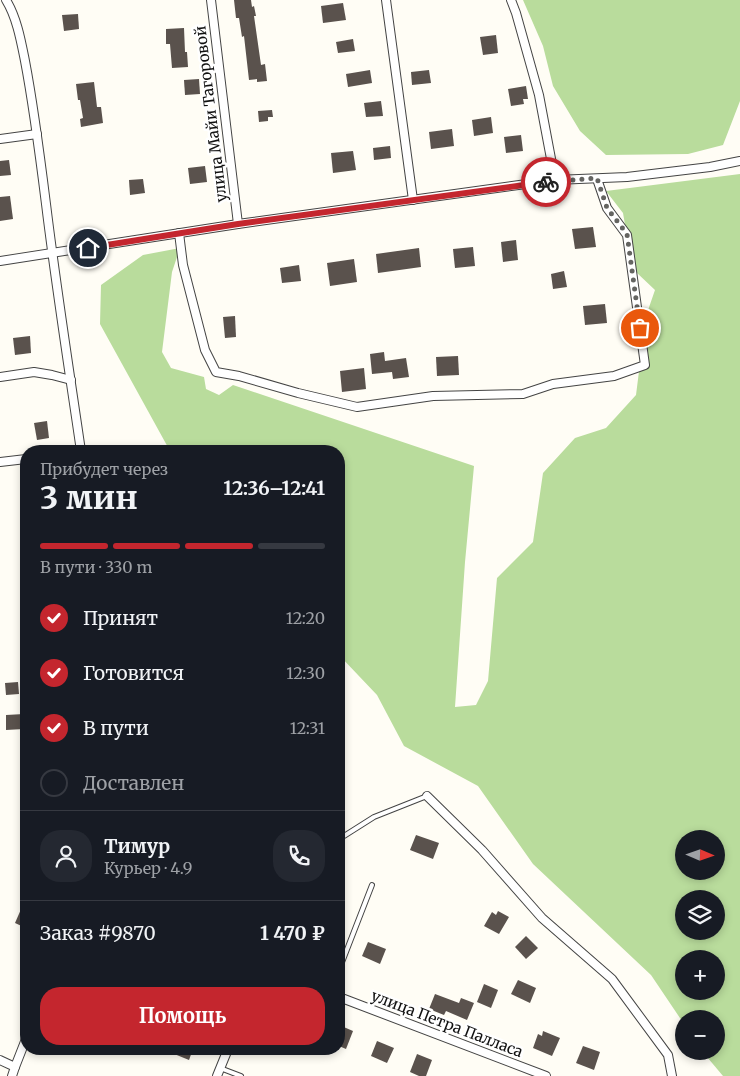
<!DOCTYPE html>
<html lang="ru">
<meta charset="utf-8">
<style>
body{margin:0;font-family:Merriweather,serif;background:#242831;color:#f1f3f6;height:100vh;display:flex;flex-direction:column;font-size:19px;white-space:nowrap}
*{box-sizing:border-box;margin:0}
p{font-size:16px;color:#9ea1a6}
.icon{flex:none;width:28px;height:28px;fill:none;stroke:currentColor;stroke-width:2;stroke-linecap:round;stroke-linejoin:round}
.map{position:relative;flex:1;overflow:hidden}
.details{position:absolute;left:20px;top:445px;width:325px;height:610px;display:flex;flex-direction:column;background:#171b24;border-radius:20px;box-shadow:0 2px 8px #0003}
.details>*{flex:none}
.needle{width:32px;rotate:92deg}
.buttons{position:absolute;left:675px;top:830px;display:grid;gap:10px}
.buttons a{display:grid;place-items:center;width:50px;height:50px;border-radius:50%;background:#171b24;box-shadow:0 2px 8px #0003;font-size:25px}
.pin{position:absolute;display:grid;place-items:center;width:42px;height:42px;color:#fff;margin:-21px;border:2px solid #fff;border-radius:50%;box-shadow:0 1px 5px #0007}
.courier{position:absolute;display:grid;place-items:center;width:50px;height:50px;margin:-25px;border:4px solid #c4262e;border-radius:50%;background:#fff;color:#222;box-shadow:0 1px 6px #0007}
.summary em{font-style:normal;font-weight:700}
.summary div{display:flex;flex-direction:column-reverse}
.summary{display:flex;align-items:center;justify-content:space-between;height:85px;padding:0 20px}
h1{font-size:32px;font-weight:700;line-height:38px}
.bar{display:grid;grid-template-columns:repeat(4,1fr);gap:8px 5px;align-content:center;height:60px;padding:0 20px}
.bar i{height:6px;border-radius:4px;background:#363941}
.bar .current{background:#c4262e}
.bar p{grid-column:span 4}
.line{display:flex;align-items:center;gap:12px;padding:0 20px;border-top:1px solid #363941}
.line div{flex:1}
.round{display:grid;place-items:center;flex:none;width:52px;height:52px;border-radius:20px;background:#242831}
ol{padding:0 20px;list-style:none}
li{display:flex;align-items:center;gap:15px;height:55px}
li p{margin-inline-start:auto}
li .icon{padding:5px;border-radius:50%;background:#c4262e;color:#fff;stroke-width:4}
li:last-child{color:#9ea1a6}
li i{width:28px;height:28px;border:2px solid #363941;border-radius:50%}
.button{display:flex;gap:10px;margin-top:auto;padding:10px 20px}
.button a{flex:1;height:58px;border-radius:20px;background:#c4262e;color:#fff;font-size:20px;font-weight:700;line-height:58px;text-align:center}
.map>svg:first-child{display:block}
.forest{fill:#b9dc9c;fill-rule:evenodd}
.building{fill:#5a524d}
.lines{fill:none;stroke-linecap:round;stroke-linejoin:round}
.lane-casing{stroke:#444;stroke-width:6}
.street-casing{stroke:#444;stroke-width:10}
.lane{stroke:#fff;stroke-width:4}
.street{stroke:#fff;stroke-width:8}
.done{stroke:#646461;stroke-width:5;stroke-dasharray:0 9}
.route{stroke:#c4262e;stroke-width:6}
.labels{text-anchor:middle;stroke-width:5;stroke-linejoin:round;paint-order:stroke}
.street-label{font-size:15px;fill:#111;stroke:#fff}
</style>
<div class="map">
<svg width="740" height="1076" viewBox="0 0 740 1076">
<rect width="100%" height="100%" fill="#fffdf5"/>
<!-- forest -->
<g class="forest">
<path d="M523 0H740V101L723 145 688 154 606 155 580 131 553 86 543 46Z"/>
<path d="M740 174V1076H723L702 1051H716V1019H684V1024L651 975 533 864 478 786 404 746 377 695 339 655V451H170L100 324 101 285 143 255 180 248 172 272 162 352 171 368 204 377 206 389 219 395 233 385 474 466 465 562 455 707 476 705 488 681 497 578 533 542 543 473 575 438 606 428 636 395 646 316 655 290 636 272 631 260 623 213 606 191ZM684 839H716V871H684ZM684 899H716V931H684ZM684 959H716V991H684Z"/>
</g>
<!-- building -->
<g class="building">
<path d="M234 0H251L252 7 254 6 256 16H254L261 65 265 64 267 81 257 82V79L249 80 244 36 242 37 239 18H236Z"/>
<path d="M343 3 346 20 323 23 321 6Z"/>
<path d="M78 14 79 29 64 31 62 15Z"/>
<path d="M184 28 185 52H187L188 67 172 68 170 44H166V29Z"/>
<path d="M496 35 498 53 483 55 480 37Z"/>
<path d="M353 39 355 51 338 53 336 42Z"/>
<path d="M370 70 372 83 348 87 346 74Z"/>
<path d="M429 70 431 83 412 85 411 72Z"/>
<path d="M199 79 200 94 185 95 184 80Z"/>
<path d="M94 82 97 107H101L103 123 81 127 80 119 83 118 80 100H78L76 84Z"/>
<path d="M526 86 528 99H523L524 104 511 106 508 89Z"/>
<path d="M381 101 383 116 366 117 364 103Z"/>
<path d="M272 110 273 117H268V121L259 122 258 111Z"/>
<path d="M491 117 493 133 474 136 472 120Z"/>
<path d="M452 129 454 146 431 149 429 132Z"/>
<path d="M521 135 523 151 506 153 504 137Z"/>
<path d="M390 146 391 158 374 160 373 148Z"/>
<path d="M353 151 356 170 333 173 331 153Z"/>
<path d="M9 160 11 175 0 176V161Z"/>
<path d="M205 166 207 182 190 184 188 168Z"/>
<path d="M143 179 145 193 130 195 129 180Z"/>
<path d="M10 196 13 219 0 221V197Z"/>
<path d="M593 227 596 247 575 249 572 229Z"/>
<path d="M516 240 518 260 503 262 501 242Z"/>
<path d="M473 247 475 266 455 268 453 249Z"/>
<path d="M419 248 421 267 378 273 376 254Z"/>
<path d="M354 259 357 282 330 286 327 263Z"/>
<path d="M299 265 301 281 282 283 280 268Z"/>
<path d="M564 271 567 287 553 289 551 274Z"/>
<path d="M605 304 607 323 585 325 583 306Z"/>
<path d="M235 316 236 337 225 338 223 317Z"/>
<path d="M30 336 31 353 15 355 13 338Z"/>
<path d="M384 352 385 361 406 358 409 377 393 379 392 372 372 374 370 354Z"/>
<path d="M458 356 459 375 437 376 436 357Z"/>
<path d="M364 368 366 389 342 392 340 371Z"/>
<path d="M47 421 49 438 37 440 34 423Z"/>
<path d="M18 682 19 694 6 695 5 683Z"/>
<path d="M24 714V729L6 730V715Z"/>
<path d="M416 835 439 843 433 859 410 850Z"/>
<path d="M26 898V928L15 923Z"/>
<path d="M498 911 509 917 499 934 484 926 492 912 496 915Z"/>
<path d="M526 936 538 948 526 959 515 947Z"/>
<path d="M368 942 386 949 380 964 362 956Z"/>
<path d="M518 980 536 988 530 1003 511 994Z"/>
<path d="M484 984 498 990 491 1008 477 1002Z"/>
<path d="M435 994 459 1003 461 998 474 1003 467 1020 446 1011 444 1015 429 1009Z"/>
<path d="M339 1025 353 1031 346 1049 339 1046Z"/>
<path d="M543 1031 560 1038 552 1056 533 1048 538 1034 542 1036Z"/>
<path d="M377 1041 394 1048 387 1063 371 1056Z"/>
<path d="M583 1046 600 1052 594 1070 576 1063Z"/>
<path d="M162 1049H193L189 1060Z"/>
<path d="M417 1054 432 1060 426 1076H419L410 1072Z"/>
</g>
<g class="lines">
<!-- lane casing -->
<g class="lane-casing">
<g id="lane">
<path d="M339 834 344 836 374 817 427 796"/>
<path d="M339 970 372 885"/>
<path d="M220 1068 241 1076"/>
</g>
</g>
<!-- street casing -->
<g class="street-casing">
<g id="street">
<path d="M6 0C17 18 21 41 25 61 34 108 40 156 46 204 56 286 69 369 81 451"/>
<path d="M211 0 238 224"/>
<path d="M386 0 413 200"/>
<path d="M511 0 516 13 539 95 555 180"/>
<path d="M0 139 37 134"/>
<path d="M179 233 183 265 205 350 216 372 239 376 298 393 357 407 433 396 523 394 553 384 614 376 645 365 627 235 607 208 597 179"/>
<path d="M0 261 238 224 555 180 627 177 710 167 740 161"/>
<path d="M0 377 34 372 52 375 71 380"/>
<path d="M0 462 26 459"/>
<path d="M427 796 482 850 542 918 612 979 668 1055 672 1076"/>
<path d="M339 997 546 1076"/>
<path d="M0 1060 15 1067 12 1076"/>
<path d="M15 1067 26 1039"/>
<path d="M217 1076 228 1049"/>
</g>
</g>
<!-- lane -->
<use href="#lane" class="lane"/>
<!-- street -->
<use href="#street" class="street"/>
</g>
<g class="lines">
<!-- done -->
<path class="done" d="M546 182 597 178 607 208 627 234 640 328"/>
<!-- route -->
<path class="route" d="M88 248 238 224 546 182"/>
</g>
<g class="labels">
<!-- street labels -->
<g class="street-label">
<text transform="translate(211 114) rotate(-97)" y="5">улица Майи Тагоровой</text>
<text transform="translate(447 1024) rotate(21)" y="5">улица Петра Палласа</text>
</g>
</g>
</svg>
<div class="buttons">
<a><svg class="needle" viewBox="-14 -14 28 28"><path d="M0-13l5 13h-10z" fill="#e53935"/><path d="M0 13l5-13h-10z" fill="#9ea1a6"/></svg></a>
<a><svg class="icon" aria-label="layers" viewBox="0 0 24 24"><path d="M12 4l9 5-9 5-9-5zM3 14l9 5 9-5"/></svg></a>
<a>+</a>
<a>−</a>
</div>
<div class="pin" style="left:640px;top:328px;background:#ea580c"><svg class="icon" aria-label="bag" viewBox="0 0 24 24"><path d="M5 8h14l-1 12H6zM9 8a3 3 0 0 1 6 0"/></svg></div>
<div class="pin" style="left:88px;top:248px;background:#1f2937"><svg class="icon" aria-label="home" viewBox="0 0 24 24"><path d="M3 11l9-7 9 7M6 9v11h12V9"/></svg></div>
<div class="courier" style="left:546px;top:182px"><svg class="icon" aria-label="bike" viewBox="0 0 24 24"><circle cx="6" cy="16" r="4"/><circle cx="18" cy="16" r="4"/><path d="M6 16l4-8h5l3 8M10 8l3 8H6M13 5h3"/></svg></div>
<section class="details">
<div class="summary"><div><h1>3 мин</h1><p>Прибудет через</p></div><em>12:36–12:41</em></div>
<div class="bar"><i class="current"></i><i class="current"></i><i class="current"></i><i></i><p>В пути · 330 m</p></div>
<ol>
<li><svg class="icon" aria-label="check" viewBox="0 0 24 24"><path d="M5 12l5 5 9-10"/></svg>Принят<p>12:20</p></li>
<li><svg class="icon" aria-label="check" viewBox="0 0 24 24"><path d="M5 12l5 5 9-10"/></svg>Готовится<p>12:30</p></li>
<li><svg class="icon" aria-label="check" viewBox="0 0 24 24"><path d="M5 12l5 5 9-10"/></svg>В пути<p>12:31</p></li>
<li><i></i>Доставлен</li>
</ol>
<div class="line" style="height:90px"><a class="round"><svg class="icon" aria-label="person" viewBox="0 0 24 24"><circle cx="12" cy="8" r="4"/><path d="M4 21q1-7 8-7t8 7"/></svg></a><div><b>Тимур</b><p>Курьер · 4.9</p></div><a class="round"><svg class="icon" aria-label="phone" viewBox="0 0 24 24"><path d="M5 4h4l2 5-3 2q2 4 5 5l2-3 5 2v4C11 20 4 13 5 4z"/></svg></a></div>
<div class="line" style="height:65px"><div>Заказ #9870</div><b>1 470 ₽</b></div>
<div class="button"><a>Помощь</a></div>
</section>
</div>
